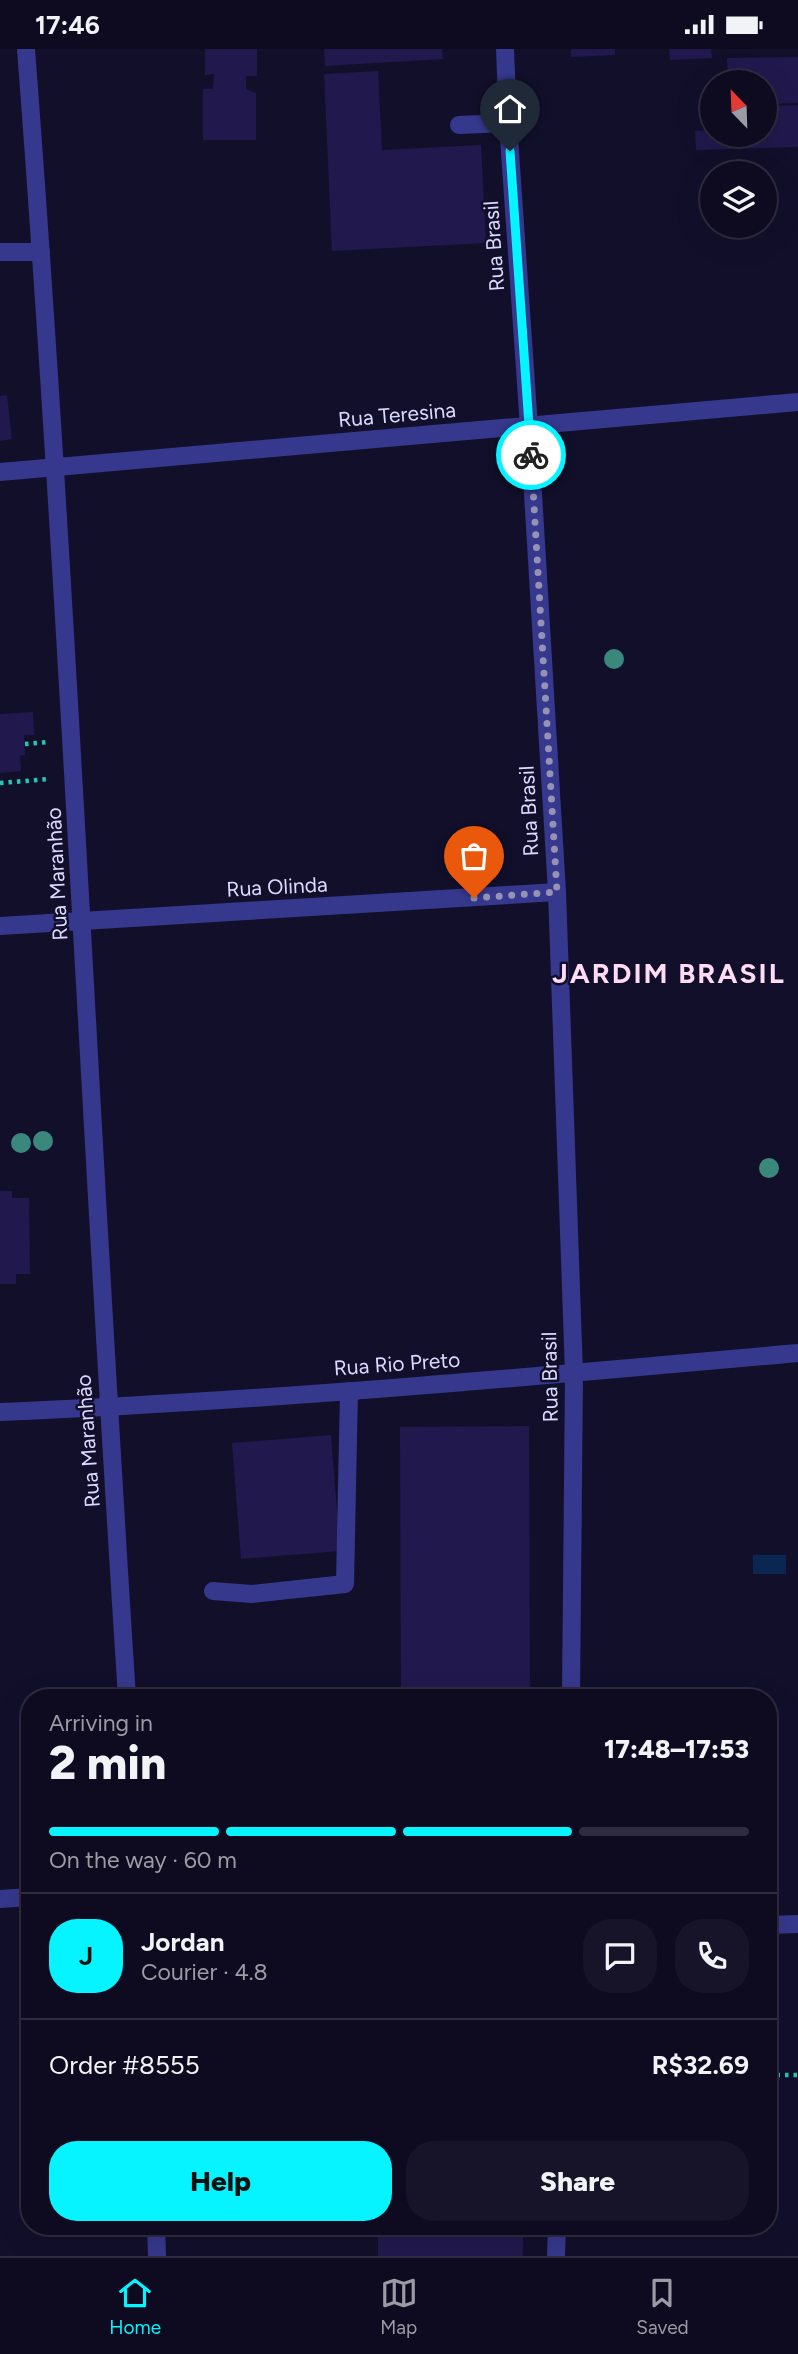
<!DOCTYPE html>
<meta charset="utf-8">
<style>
body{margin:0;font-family:Figtree,sans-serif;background:#171429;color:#f1f3f6;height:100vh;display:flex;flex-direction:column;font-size:26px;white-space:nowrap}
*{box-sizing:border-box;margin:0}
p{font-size:23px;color:#9b9ba5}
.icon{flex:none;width:38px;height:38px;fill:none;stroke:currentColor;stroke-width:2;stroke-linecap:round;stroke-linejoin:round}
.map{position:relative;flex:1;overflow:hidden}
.sheet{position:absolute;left:21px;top:1640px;width:756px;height:546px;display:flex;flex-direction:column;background:#0e0b20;border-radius:28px;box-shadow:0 7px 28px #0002,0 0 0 2px #2e2b3e}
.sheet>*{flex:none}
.needle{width:46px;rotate:337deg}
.tools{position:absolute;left:700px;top:21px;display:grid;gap:14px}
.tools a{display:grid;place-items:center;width:77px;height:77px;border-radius:50%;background:#0e0b20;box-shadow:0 7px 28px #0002,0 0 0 2px #2e2b3e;font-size:35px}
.pin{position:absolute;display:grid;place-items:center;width:60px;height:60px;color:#fff;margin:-72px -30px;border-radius:50% 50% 50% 0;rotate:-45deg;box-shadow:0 0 7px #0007}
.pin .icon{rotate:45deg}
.courier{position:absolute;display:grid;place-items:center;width:70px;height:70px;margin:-35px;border:5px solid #05f4ff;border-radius:50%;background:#fff;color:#222;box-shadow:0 2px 9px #0007}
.headline em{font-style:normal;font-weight:800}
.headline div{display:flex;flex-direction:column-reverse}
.headline{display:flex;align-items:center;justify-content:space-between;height:119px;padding:0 28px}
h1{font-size:46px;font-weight:800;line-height:52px}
.bar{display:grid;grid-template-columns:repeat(4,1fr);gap:10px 7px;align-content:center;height:84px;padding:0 28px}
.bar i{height:9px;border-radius:5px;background:#2e2b3e}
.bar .on{background:#05f4ff}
.bar p{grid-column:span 4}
.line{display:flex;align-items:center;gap:18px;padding:0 28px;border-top:2px solid #2e2b3e}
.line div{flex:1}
.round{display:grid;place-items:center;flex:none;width:74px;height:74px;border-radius:28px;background:#171429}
.button{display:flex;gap:14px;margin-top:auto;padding:14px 28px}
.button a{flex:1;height:80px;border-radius:28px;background:#05f4ff;color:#111;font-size:28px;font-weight:800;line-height:80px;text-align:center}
.button a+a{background:#171429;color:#f1f3f6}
.status{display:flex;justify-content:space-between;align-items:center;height:49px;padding:0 35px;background:#0e0b20;direction:ltr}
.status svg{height:19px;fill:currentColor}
.tabs{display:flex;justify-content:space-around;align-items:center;height:98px;border-top:2px solid #2e2b3e;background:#0e0b20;font-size:19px;color:#9b9ba5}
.tabs a{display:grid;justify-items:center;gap:4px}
.tabs .on{color:#05f4ff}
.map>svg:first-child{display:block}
.water{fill:#092750}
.building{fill:#21194d}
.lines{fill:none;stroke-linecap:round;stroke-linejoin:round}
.path{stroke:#27c5b3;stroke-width:4.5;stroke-dasharray:3.5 5;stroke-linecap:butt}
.service{stroke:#36388d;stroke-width:18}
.minor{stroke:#36388d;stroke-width:18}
.tertiary{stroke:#36388d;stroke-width:18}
.tree{fill:#3a877c}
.done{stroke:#9592b5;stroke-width:7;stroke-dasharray:0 12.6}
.route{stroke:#05f4ff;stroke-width:9}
.labels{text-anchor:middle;stroke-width:5;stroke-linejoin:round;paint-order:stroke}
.street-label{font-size:21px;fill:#dbd9ff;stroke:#120f2b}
.district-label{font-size:28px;font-weight:bold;letter-spacing:2px;fill:#ffdbf4;stroke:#120f2b}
</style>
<div class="status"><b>17:46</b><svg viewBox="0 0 49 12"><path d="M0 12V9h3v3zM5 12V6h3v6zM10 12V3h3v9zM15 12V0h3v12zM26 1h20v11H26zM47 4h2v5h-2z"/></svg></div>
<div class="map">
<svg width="798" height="2207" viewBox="0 0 798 2207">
<rect width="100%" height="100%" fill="#120f2b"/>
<!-- water -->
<rect class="water" x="753" y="1506" width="33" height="19"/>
<!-- building -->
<g class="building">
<path d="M205 0H257V27H246V40L256 44V91H203V40H213L214 25 205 26Z"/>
<path d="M324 0H442L443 10 325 17Z"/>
<path d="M571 0H615V6L571 8Z"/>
<path d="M669 0H711L712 9 670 11Z"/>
<path d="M798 8V54L765 55V33H728L727 9Z"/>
<path d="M378 22 382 101 481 96 486 194 332 202 324 25Z"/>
<path d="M798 56V98L696 101 695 82 712 81V86H765V57Z"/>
<path d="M7 346 12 390 0 392V347Z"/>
<path d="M33 663 34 686H24L25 706H20L21 722 0 724V665Z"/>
<path d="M0 1142H12V1149H29L30 1225H16V1235H0Z"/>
<path d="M529 1377 530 1648H401L400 1378Z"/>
<path d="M331 1386 340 1502 241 1510 232 1394Z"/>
<path d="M378 2179 523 2180V2207H378Z"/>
</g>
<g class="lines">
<!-- path -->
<g class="path">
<path d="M25 695 48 693"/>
<path d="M0 734 50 730"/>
<path d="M768 2026H798"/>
</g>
<!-- service -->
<g class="service">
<path d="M459 76 508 74"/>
<path d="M0 203H41"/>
<path d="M213 1542 252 1545 345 1535 349 1342"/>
</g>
<!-- minor -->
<g class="minor">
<path d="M0 423 798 353"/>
<path d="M0 1363C266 1352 532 1328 798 1304"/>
<path d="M0 1850 30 1848"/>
<path d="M768 1876 798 1875"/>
</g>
<!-- tertiary -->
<g class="tertiary">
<path d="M26 0C68 549 91 1099 127 1648"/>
<path d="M505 0 508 74 529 378 557 843 574 1324 571 1648"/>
<path d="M0 877 557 843"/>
<path d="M156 2177 157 2207"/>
<path d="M556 2207 557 2177"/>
</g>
</g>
<!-- trees -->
<g class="tree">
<circle cx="614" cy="610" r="10"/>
<circle cx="43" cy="1092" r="10"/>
<circle cx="21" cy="1094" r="10"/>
<circle cx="769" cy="1119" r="10"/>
</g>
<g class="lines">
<!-- done -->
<path class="done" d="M474 849 557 843 531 406"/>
<!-- route -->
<path class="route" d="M510 102 531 406"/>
</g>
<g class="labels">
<!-- street labels -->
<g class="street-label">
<text transform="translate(494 197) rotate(-94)" y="7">Rua Brasil</text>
<text transform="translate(397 366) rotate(-5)" y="7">Rua Teresina</text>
<text transform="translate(529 762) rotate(-93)" y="7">Rua Brasil</text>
<text transform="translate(57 825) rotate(-93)" y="7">Rua Maranhão</text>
<text transform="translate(277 838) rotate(-3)" y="7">Rua Olinda</text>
<text transform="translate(397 1315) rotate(-4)" y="7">Rua Rio Preto</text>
<text transform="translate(550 1328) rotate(-91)" y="7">Rua Brasil</text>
<text transform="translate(88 1392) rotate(-94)" y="7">Rua Maranhão</text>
</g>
<!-- district labels -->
<g class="district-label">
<text x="669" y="934">JARDIM BRASIL</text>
</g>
</g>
</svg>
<div class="tools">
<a><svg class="needle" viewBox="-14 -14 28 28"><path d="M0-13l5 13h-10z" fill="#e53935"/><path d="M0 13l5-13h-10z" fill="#9b9ba5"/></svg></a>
<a><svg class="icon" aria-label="layers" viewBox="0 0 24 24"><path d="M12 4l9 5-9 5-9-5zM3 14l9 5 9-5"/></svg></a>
</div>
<div class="pin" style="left:474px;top:849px;background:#ea580c"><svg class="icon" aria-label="bag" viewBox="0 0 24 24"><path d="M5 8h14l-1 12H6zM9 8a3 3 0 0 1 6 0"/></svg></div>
<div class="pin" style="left:510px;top:102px;background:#1f2937"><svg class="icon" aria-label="home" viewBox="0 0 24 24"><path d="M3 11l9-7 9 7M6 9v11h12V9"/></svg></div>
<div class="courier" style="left:531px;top:406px"><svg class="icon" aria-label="bike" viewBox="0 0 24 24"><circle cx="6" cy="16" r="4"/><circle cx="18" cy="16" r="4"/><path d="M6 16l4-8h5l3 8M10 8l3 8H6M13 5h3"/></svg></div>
<section class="sheet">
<div class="headline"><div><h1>2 min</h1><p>Arriving in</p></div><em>17:48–17:53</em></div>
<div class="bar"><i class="on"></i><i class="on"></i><i class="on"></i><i></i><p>On the way · 60 m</p></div>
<div class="line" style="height:126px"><b class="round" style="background:#05f4ff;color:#111">J</b><div><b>Jordan</b><p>Courier · 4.8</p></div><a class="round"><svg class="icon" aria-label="chat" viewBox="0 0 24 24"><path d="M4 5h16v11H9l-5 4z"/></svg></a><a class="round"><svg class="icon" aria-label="phone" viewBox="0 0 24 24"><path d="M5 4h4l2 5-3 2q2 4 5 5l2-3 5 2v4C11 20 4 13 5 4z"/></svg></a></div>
<div class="line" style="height:91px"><div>Order #8555</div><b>R$32.69</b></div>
<div class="button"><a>Help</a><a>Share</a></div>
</section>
</div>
<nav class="tabs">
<a class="on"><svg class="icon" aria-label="home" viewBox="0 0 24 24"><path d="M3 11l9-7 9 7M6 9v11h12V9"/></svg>Home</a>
<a><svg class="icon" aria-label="map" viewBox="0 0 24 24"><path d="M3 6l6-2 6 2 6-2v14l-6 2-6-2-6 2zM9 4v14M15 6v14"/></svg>Map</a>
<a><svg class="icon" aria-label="saved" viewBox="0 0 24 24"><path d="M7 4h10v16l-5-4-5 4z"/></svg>Saved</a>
</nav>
